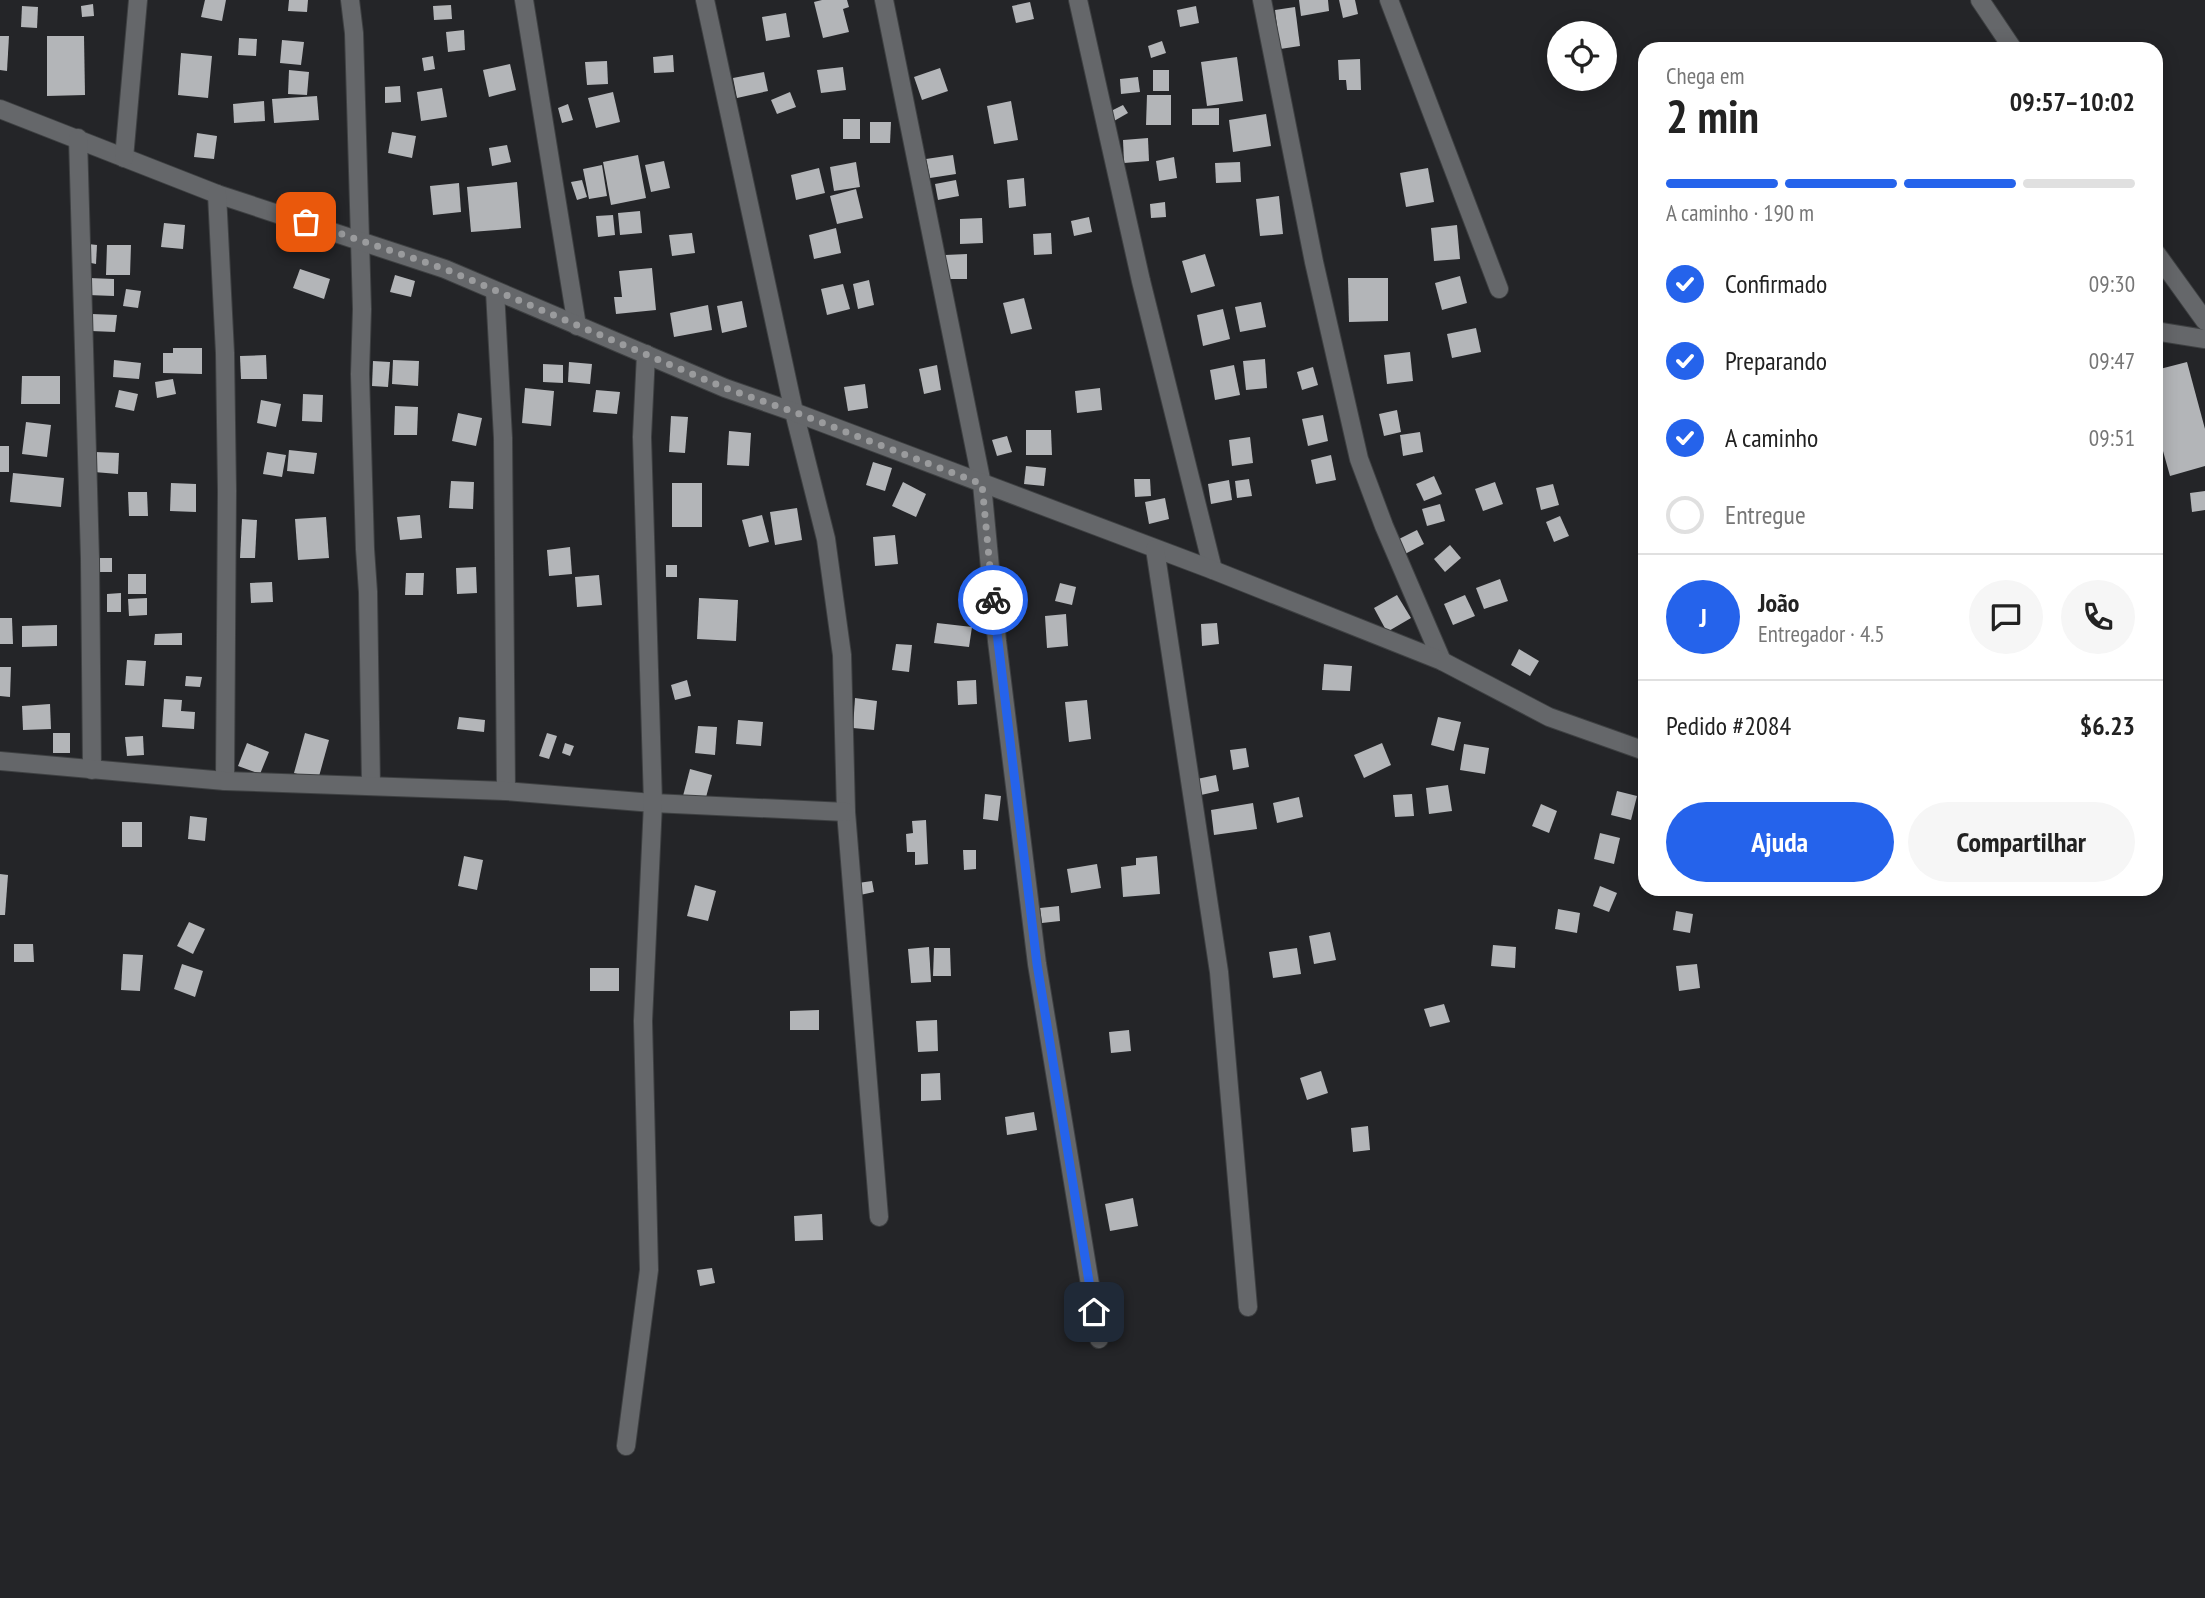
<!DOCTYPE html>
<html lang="pt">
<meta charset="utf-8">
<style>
body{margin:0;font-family:"PT Sans Narrow",sans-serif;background:#f6f6f6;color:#222;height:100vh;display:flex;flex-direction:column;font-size:26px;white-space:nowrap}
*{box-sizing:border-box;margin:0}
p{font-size:23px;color:#767676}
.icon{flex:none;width:38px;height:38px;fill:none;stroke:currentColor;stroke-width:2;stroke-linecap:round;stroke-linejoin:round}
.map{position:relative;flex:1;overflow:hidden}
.details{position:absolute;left:1638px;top:42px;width:525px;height:854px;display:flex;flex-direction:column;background:#fff;border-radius:21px;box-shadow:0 4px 18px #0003}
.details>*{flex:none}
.buttons{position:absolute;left:1547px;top:21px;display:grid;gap:14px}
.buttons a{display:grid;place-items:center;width:70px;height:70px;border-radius:50%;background:#fff;box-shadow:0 4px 18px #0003;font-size:35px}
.pin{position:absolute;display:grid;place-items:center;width:60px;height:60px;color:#fff;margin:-30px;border-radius:14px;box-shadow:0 4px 10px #0006}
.courier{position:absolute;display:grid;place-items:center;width:70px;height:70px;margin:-35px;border:5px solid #2563eb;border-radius:50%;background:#fff;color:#222;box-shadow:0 2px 9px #0007}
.overview em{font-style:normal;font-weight:600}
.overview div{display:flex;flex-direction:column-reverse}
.overview{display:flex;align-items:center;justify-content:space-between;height:119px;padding:0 28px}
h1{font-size:46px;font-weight:600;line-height:52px}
.bar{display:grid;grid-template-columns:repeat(4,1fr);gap:10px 7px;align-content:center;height:84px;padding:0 28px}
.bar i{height:9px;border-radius:5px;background:#e0e0e0}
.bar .on{background:#2563eb}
.bar p{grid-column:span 4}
.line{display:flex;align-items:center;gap:18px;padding:0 28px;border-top:2px solid #e0e0e0}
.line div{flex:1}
.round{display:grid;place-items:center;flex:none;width:74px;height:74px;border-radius:37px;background:#f6f6f6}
ol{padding:0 28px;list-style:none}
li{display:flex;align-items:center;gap:21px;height:77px}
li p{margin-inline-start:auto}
li .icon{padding:7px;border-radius:50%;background:#2563eb;color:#fff;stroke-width:4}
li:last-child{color:#767676}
li i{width:38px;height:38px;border:4px solid #e0e0e0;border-radius:50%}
.button{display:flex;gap:14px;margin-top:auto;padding:14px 28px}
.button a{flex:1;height:80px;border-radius:42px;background:#2563eb;color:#fff;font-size:28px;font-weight:600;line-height:80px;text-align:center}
.button a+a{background:#f6f6f6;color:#222}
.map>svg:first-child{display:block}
.building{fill:#b3b5b8}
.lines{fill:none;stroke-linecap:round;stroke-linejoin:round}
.minor-casing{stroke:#3e4042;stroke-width:20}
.minor{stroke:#65676a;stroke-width:18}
.done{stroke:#9a9b9d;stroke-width:7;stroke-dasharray:0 12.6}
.route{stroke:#2563eb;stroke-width:9}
</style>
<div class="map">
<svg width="2205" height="1598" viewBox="0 0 2205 1598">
<rect width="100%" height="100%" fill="#242528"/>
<!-- building -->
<g class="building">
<path d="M205 0H226L222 21 201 17Z"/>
<path d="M289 0H308L307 12 288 11Z"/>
<path d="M822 0H847L849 7 843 9 849 32 823 38 814 2Z"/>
<path d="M1299 0H1328L1329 11 1301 16Z"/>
<path d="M1339 0H1355L1358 14 1343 18Z"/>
<path d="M1030 2 1034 19 1016 23 1012 6Z"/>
<path d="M93 4 94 16 82 17 81 6Z"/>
<path d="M451 5 452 19 434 20 433 6Z"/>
<path d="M22 6 38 7 37 28 21 27Z"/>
<path d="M1196 6 1199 23 1180 27 1177 10Z"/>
<path d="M1295 7 1300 46 1280 49 1275 10Z"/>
<path d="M786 13 790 37 766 41 762 17Z"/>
<path d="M464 30 465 50 448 52 446 32Z"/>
<path d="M0 36H9L7 71 0 70Z"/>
<path d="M47 36H84L85 95 47 96Z"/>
<path d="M239 38 257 39 256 56 238 55Z"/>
<path d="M282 40 304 42 301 65 280 63Z"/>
<path d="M1162 41 1166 53 1151 58 1148 46Z"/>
<path d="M181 53 212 56 208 98 178 95Z"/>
<path d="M673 55 674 72 654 73 653 57Z"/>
<path d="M433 56 435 69 424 71 422 58Z"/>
<path d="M1237 57 1243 101 1207 106 1201 62Z"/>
<path d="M1360 59 1361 90H1347L1346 80H1339L1338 60Z"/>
<path d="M607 61 608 84 587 85 585 62Z"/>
<path d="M510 64 516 90 489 97 483 70Z"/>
<path d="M843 67 846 90 821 93 817 70Z"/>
<path d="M940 68 948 91 922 100 914 77Z"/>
<path d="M289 70 309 72 307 95 288 94Z"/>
<rect x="1153" y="70" width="16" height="21"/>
<path d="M764 72 768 91 737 98 733 78Z"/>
<path d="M1138 77 1140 92 1121 94 1120 79Z"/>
<path d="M400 86 401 102 385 103V87Z"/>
<path d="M442 88 447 117 421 121 417 92Z"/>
<path d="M613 92 620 122 596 128 588 98Z"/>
<path d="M790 92 796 107 777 114 771 100Z"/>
<path d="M1147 95H1171V125H1146Z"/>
<path d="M317 96 319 120 274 123 272 99Z"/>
<path d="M264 101 265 121 234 123 233 104Z"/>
<path d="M1011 101 1018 140 994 144 987 106Z"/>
<path d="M568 104 573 120 562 123 558 108Z"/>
<path d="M1123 105 1128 113 1114 121 1109 112Z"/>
<path d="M1219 108V125H1192V109Z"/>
<path d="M1266 114 1271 146 1233 152 1229 120Z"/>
<rect x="843" y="119" width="17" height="20"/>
<path d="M870 122H891L890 143H870Z"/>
<path d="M392 132 416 136 412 158 388 153Z"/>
<path d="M197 133 217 136 214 159 194 157Z"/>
<path d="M1148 138 1149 161 1124 163 1123 140Z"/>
<path d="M507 145 511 162 492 166 489 148Z"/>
<path d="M638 155 646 198 611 205 603 162Z"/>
<path d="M953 155 956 174 930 178 926 159Z"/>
<path d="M1174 157 1177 178 1159 181 1156 161Z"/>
<path d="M664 161 670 188 651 192 645 165Z"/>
<path d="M856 162 860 187 834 191 830 167Z"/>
<path d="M1240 162 1241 182 1216 183 1215 163Z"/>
<path d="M602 165 607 196 589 199 583 169Z"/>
<path d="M819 168 825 193 796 200 791 175Z"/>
<path d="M1428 168 1434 202 1406 207 1400 173Z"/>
<path d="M1024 178 1026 206 1009 208 1007 180Z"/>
<path d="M582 180 587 197 577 200 571 182Z"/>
<path d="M956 180 959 196 938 200 935 184Z"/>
<path d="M517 182 521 228 471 232 467 187Z"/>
<path d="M459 183 461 212 433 215 430 186Z"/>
<path d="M856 189 863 218 837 224 830 196Z"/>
<path d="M1279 196 1283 234 1260 236 1256 199Z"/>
<path d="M1165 202 1166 217 1151 218 1150 204Z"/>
<path d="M640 211 642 233 620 235 618 213Z"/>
<path d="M613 215 615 235 598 237 596 216Z"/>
<path d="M1089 217 1092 232 1074 236 1071 221Z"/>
<path d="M982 218 983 243 960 244V219Z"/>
<path d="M164 223 185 225 183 249 161 247Z"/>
<path d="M1457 225 1460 259 1434 261 1431 228Z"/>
<path d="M836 228 841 253 814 259 809 235Z"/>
<path d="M692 233 695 253 672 256 669 235Z"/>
<path d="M1051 233 1052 254 1034 255 1033 234Z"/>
<path d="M88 244 97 245 96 264 86 262Z"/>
<path d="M107 245H131L130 275H106Z"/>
<path d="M967 254V279H946L945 255Z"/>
<path d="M1205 254 1215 286 1191 293 1182 261Z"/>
<path d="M652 268 656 310 616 314 614 297H622L619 271Z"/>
<path d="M300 269 330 279 324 299 293 288Z"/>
<path d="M395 275 415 281 411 297 390 292Z"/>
<path d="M1460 276 1467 303 1442 310 1435 283Z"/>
<path d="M89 278 114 279V296L88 295Z"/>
<path d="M1348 278H1388V321L1349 322Z"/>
<path d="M869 280 874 305 858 309 853 284Z"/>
<path d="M843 284 850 309 827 315 821 289Z"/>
<path d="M126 289 141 291 138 308 123 306Z"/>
<path d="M1024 298 1032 329 1011 334 1003 303Z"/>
<path d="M742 301 747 327 722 333 717 306Z"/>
<path d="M1261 302 1266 327 1240 332 1235 307Z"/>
<path d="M708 305 712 330 674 337 670 313Z"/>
<path d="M1223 309 1230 339 1203 346 1197 315Z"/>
<path d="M92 314 117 315 115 332 91 331Z"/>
<path d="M1476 328 1481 352 1452 358 1447 334Z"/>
<path d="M173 348H202V374L163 373V353H173Z"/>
<path d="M1410 352 1413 381 1387 384 1384 355Z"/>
<path d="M266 355 267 379H241L240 356Z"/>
<path d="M1265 359 1267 388 1246 390 1243 361Z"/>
<path d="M114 360 141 363 139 379 113 377Z"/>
<path d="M393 360 419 361 418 386 392 384Z"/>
<path d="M373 361 390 362 388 387 372 386Z"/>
<path d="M569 362 592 364 590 384 568 382Z"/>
<path d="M2187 362 2205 429V466L2170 476 2156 426V370Z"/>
<path d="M543 364 563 365V383L543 382Z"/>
<path d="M937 365 941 390 924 394 919 369Z"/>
<path d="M1234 365 1240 395 1215 400 1210 370Z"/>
<path d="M1313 367 1318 385 1302 390 1297 372Z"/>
<path d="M22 376H60V404H21Z"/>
<path d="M173 379 176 394 157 398 155 382Z"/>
<path d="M865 384 868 408 848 411 844 387Z"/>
<path d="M525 388 554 391 551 426 522 423Z"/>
<path d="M1100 388 1102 410 1077 413 1075 391Z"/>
<path d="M119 390 138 394 134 411 115 407Z"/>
<path d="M596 390 620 392 617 414 593 412Z"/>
<path d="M303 394 323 395 322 422 302 421Z"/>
<path d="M261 400 281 404 276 427 257 423Z"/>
<path d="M395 406 418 407 417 435H394Z"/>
<path d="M1397 410 1401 432 1384 436 1379 414Z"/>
<path d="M458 413 482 418 476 446 452 441Z"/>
<path d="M1323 415 1328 441 1308 446 1302 419Z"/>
<path d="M671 416 688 417 685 453 669 452Z"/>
<path d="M26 422 51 425 47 457 22 454Z"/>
<path d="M1026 430H1051L1052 455H1026Z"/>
<path d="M729 431 751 433 749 466 727 465Z"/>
<path d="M1420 432 1423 452 1403 456 1400 435Z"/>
<path d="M1007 436 1012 452 997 456 992 440Z"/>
<path d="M1250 437 1253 463 1232 466 1229 440Z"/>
<rect x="0" y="446" width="9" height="26"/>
<path d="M289 450 317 453 314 474 287 471Z"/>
<path d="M95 452 119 453 118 474 94 472Z"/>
<path d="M267 452 286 455 282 477 263 474Z"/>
<path d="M1331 455 1336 480 1316 484 1311 460Z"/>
<path d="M873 462 892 468 885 491 866 485Z"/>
<path d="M1026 466 1046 468 1044 486 1024 484Z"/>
<path d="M13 473 64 478 61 507 10 502Z"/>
<path d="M1434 476 1442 494 1424 501 1416 484Z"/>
<path d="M1134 479H1150L1151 496 1135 497Z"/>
<path d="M1249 479 1252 496 1237 498 1235 481Z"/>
<path d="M1229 480 1232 500 1211 504 1208 484Z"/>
<path d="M451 481 474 482 473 509 449 508Z"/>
<path d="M903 482 926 494 916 517 892 506Z"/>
<path d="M1495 482 1503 504 1483 511 1475 489Z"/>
<path d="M171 483 196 484V512L170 511Z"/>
<rect x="672" y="483" width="30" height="44"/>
<path d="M1553 484 1559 505 1541 510 1536 488Z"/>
<path d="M2205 491V510L2192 512 2190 493Z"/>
<path d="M128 492H147L148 516H129Z"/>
<path d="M1165 498 1169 519 1149 524 1145 502Z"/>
<path d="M1440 504 1445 521 1427 526 1422 509Z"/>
<path d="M797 508 802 540 775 545 770 512Z"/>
<path d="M420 515 422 538 400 540 397 517Z"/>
<path d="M762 515 769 542 749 547 742 520Z"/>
<path d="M1560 516 1569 536 1554 542 1546 522Z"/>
<path d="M326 517 329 558 298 560 295 519Z"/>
<path d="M242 519 257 520 255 558H240Z"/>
<path d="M1417 530 1424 544 1405 554 1399 539Z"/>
<path d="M895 535 898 564 875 566 873 537Z"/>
<path d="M1450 545 1461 558 1445 572 1434 559Z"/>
<path d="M570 547 572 574 549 576 547 550Z"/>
<rect x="98" y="558" width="14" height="14"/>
<rect x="666" y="565" width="11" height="12"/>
<path d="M476 567 477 593 457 594 456 568Z"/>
<path d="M406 573H424L423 595H405Z"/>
<rect x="128" y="574" width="18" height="20"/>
<path d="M599 575 602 605 577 607 575 577Z"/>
<path d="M1500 579 1508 601 1484 609 1476 588Z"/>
<path d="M272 582 273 602 251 603 250 583Z"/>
<path d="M1060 583 1076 587 1072 605 1055 601Z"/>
<path d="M121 593V612H107V594Z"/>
<path d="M1397 595 1411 618 1387 632 1374 608Z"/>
<path d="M1465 595 1475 616 1453 625 1444 604Z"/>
<path d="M147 598V615L129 616 128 599Z"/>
<path d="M699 598 738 600 736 641 697 639Z"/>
<path d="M1066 614 1068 646 1047 648 1045 616Z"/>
<path d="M0 618H12L13 644H0Z"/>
<path d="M937 623 972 627 969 647 934 643Z"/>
<path d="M1217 623 1219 644 1202 646 1201 624Z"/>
<path d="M57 625V646L22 647V626Z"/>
<path d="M182 633V645H154L155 634Z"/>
<path d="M896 644 912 645 909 672 892 670Z"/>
<path d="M1519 649 1539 661 1530 676 1511 665Z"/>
<path d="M127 660 146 661 144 686 125 685Z"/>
<path d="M1324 664 1352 666 1350 691 1322 690Z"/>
<path d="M0 667H11L10 697 0 696Z"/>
<path d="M186 676 202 677 200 687 185 686Z"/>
<path d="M687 680 691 696 675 700 671 685Z"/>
<path d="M976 680 977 704 958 705 957 681Z"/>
<path d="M855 698 877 701 874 730 853 728Z"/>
<path d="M164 699 182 700 181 711 195 712 194 729 162 727Z"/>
<path d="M1087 700 1091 739 1069 742 1065 702Z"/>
<path d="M50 704 51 729 23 730 22 706Z"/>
<path d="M459 717 485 720 484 732 457 729Z"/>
<path d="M1438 717 1461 722 1454 751 1431 745Z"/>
<path d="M738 720 763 722 761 746 736 744Z"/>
<path d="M698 726 717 727 715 755 695 753Z"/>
<rect x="53" y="733" width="17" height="20"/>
<path d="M305 733 329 740 318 780 294 773Z"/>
<path d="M547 733 557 736 549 759 539 756Z"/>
<path d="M143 736 144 755 127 756 125 737Z"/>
<path d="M247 743 269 752 260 774 238 766Z"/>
<path d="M565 743 574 746 570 756 562 753Z"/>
<path d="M1382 743 1391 765 1364 778 1354 755Z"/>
<path d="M1464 744 1489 748 1485 774 1460 770Z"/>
<path d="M1246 748 1249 767 1233 770 1230 750Z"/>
<path d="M690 769 712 775 705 801 683 796Z"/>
<path d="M1216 775 1219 791 1201 795 1197 779Z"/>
<path d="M1448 785 1452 811 1429 814 1426 788Z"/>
<path d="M1617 791 1637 796 1631 820 1611 815Z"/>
<path d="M985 794 1001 796 998 821 983 819Z"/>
<path d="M1412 794 1414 816 1395 817 1393 795Z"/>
<path d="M1299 797 1303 817 1277 823 1273 803Z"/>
<path d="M1253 803 1257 829 1214 835 1211 810Z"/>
<path d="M1541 804 1557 811 1549 833 1532 826Z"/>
<path d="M190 816 207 818 205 841 188 839Z"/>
<path d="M926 820 928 864 915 865V852H907L906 834 913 833 912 821Z"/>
<rect x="122" y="822" width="20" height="25"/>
<path d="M1600 833 1620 838 1614 864 1594 859Z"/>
<path d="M963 850H976V869L964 870Z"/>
<path d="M464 856 483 860 477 890 458 886Z"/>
<path d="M1157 856 1160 894 1123 897 1121 867 1136 865V858Z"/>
<path d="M1097 864 1101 888 1071 893 1067 869Z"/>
<path d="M0 874 8 875 5 915H0Z"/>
<path d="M872 881 874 892 860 895 858 883Z"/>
<path d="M695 885 716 891 708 921 687 916Z"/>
<path d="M1600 886 1617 893 1609 912 1593 906Z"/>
<path d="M1059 906 1060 921 1042 923 1040 908Z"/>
<path d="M1558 909 1580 913 1577 933 1555 929Z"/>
<path d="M1676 911 1693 914 1690 933 1673 930Z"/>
<path d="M189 922 205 929 193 954 177 946Z"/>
<path d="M1330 932 1336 960 1314 964 1309 936Z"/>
<path d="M14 944H33L34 962H14Z"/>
<path d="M1493 945 1516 947 1515 968 1491 966Z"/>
<path d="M929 947 931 982 911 983 908 949Z"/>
<path d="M934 948H950L951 976H933Z"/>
<path d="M1297 948 1301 974 1273 978 1269 952Z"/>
<path d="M123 954 143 955 140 991 121 990Z"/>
<path d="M182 964 203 971 195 997 174 989Z"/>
<path d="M1697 964 1700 988 1679 991 1676 966Z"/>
<rect x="590" y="968" width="29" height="23"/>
<path d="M1444 1004 1450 1022 1430 1027 1424 1009Z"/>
<path d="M819 1010V1030H790V1011Z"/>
<path d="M937 1020 938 1051 918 1052 916 1021Z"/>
<path d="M1129 1030 1131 1051 1111 1053 1109 1032Z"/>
<path d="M1321 1071 1328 1093 1307 1100 1300 1078Z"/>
<path d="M940 1073 941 1100 921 1101V1074Z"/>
<path d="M1034 1112 1037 1130 1007 1135 1005 1117Z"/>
<path d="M1368 1126 1370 1150 1353 1152 1351 1128Z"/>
<path d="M1133 1198 1138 1226 1110 1231 1105 1204Z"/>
<path d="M822 1214 823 1240 795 1241 794 1216Z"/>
<path d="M712 1268 715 1283 700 1286 697 1270Z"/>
</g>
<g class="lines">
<!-- minor casing -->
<g class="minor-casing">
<g id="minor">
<path d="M350 0 354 33 362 309 360 374 365 549 368 592 371 786"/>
<path d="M524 0 577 326"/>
<path d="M705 0 794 412 826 539 842 655 846 812 879 1217"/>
<path d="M884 0 982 484 997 641 1037 964 1099 1339"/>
<path d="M1078 0 1141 281 1213 570"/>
<path d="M1262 0 1314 262 1359 459 1384 526 1442 661"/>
<path d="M1389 0 1499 289"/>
<path d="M1980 0 2013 49"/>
<path d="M0 109 217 194 445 269 725 388 794 412 1213 570 1442 661 1549 717 1645 751"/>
<path d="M78 138 90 559 92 770"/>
<path d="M124 158 138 0"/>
<path d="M217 194 225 353 227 491 225 781"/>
<path d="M2156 253 2205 321"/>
<path d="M495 291 503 438 506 791"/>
<path d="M2156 334 2161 332 2205 339"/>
<path d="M1155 549 1219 972 1248 1307"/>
<path d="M0 761 225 781 506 791 653 803 846 812"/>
<path d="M626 1446 649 1270 643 1021 653 803 642 437 646 354"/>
</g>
</g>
<!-- minor -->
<use href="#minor" class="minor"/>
</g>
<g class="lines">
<!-- done -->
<path class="done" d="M306 222 445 269 725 388 794 412 982 484 993 600"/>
<!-- route -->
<path class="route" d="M993 600 1037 964 1094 1312"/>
</g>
</svg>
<div class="buttons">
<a><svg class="icon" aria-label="locate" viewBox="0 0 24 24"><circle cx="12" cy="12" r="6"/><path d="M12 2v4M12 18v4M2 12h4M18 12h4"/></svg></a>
</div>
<div class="pin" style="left:306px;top:222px;background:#ea580c"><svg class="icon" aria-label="bag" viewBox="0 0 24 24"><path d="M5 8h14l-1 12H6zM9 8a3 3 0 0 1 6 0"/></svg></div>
<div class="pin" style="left:1094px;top:1312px;background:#1f2937"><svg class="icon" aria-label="home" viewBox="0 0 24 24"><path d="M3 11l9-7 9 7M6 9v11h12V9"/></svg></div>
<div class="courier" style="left:993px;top:600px"><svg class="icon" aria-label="bike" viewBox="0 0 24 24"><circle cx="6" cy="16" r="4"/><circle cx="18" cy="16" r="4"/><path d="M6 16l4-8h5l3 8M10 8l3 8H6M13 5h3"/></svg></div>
<section class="details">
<div class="overview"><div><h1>2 min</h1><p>Chega em</p></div><em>09:57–10:02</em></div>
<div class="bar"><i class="on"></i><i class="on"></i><i class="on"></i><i></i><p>A caminho · 190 m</p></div>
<ol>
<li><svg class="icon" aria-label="check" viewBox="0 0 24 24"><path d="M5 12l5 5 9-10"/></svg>Confirmado<p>09:30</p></li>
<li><svg class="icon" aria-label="check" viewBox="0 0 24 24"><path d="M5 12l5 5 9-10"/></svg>Preparando<p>09:47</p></li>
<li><svg class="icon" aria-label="check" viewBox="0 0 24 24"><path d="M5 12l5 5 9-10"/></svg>A caminho<p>09:51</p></li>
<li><i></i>Entregue</li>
</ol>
<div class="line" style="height:126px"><b class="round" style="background:#2563eb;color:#fff">J</b><div><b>João</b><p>Entregador · 4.5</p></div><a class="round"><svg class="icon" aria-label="chat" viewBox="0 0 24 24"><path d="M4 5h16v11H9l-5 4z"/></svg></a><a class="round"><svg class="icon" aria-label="phone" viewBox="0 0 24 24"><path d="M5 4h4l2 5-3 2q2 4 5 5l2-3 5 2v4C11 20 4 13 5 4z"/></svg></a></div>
<div class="line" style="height:91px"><div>Pedido #2084</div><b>$6.23</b></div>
<div class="button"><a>Ajuda</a><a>Compartilhar</a></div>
</section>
</div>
